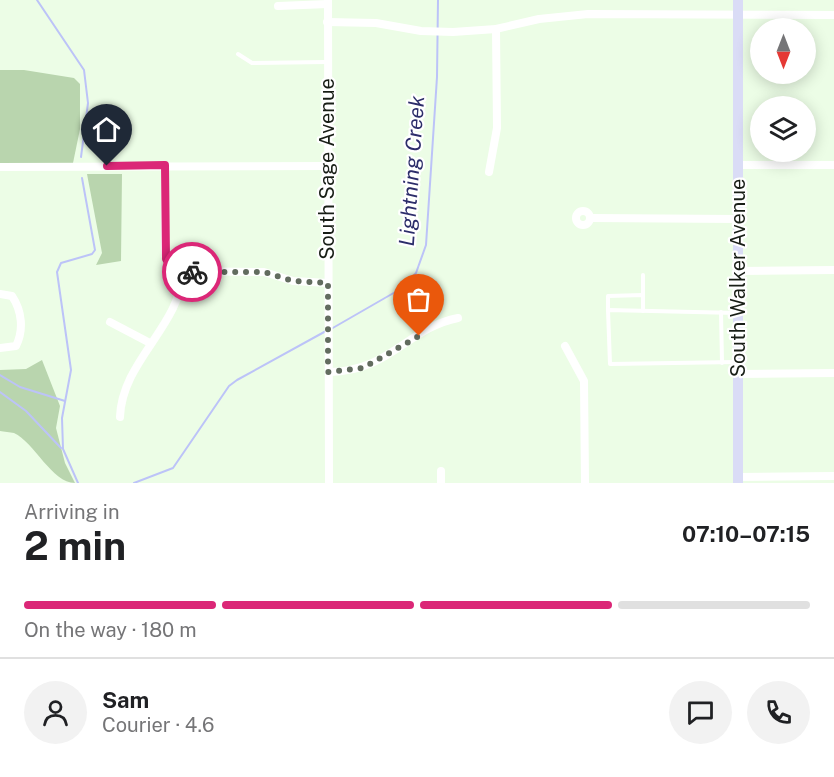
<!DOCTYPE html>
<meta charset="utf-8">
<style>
body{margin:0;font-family:"Public Sans",sans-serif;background:#f2f2f2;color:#202124;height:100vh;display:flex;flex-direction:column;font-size:22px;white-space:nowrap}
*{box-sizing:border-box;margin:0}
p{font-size:20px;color:#757577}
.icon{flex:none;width:33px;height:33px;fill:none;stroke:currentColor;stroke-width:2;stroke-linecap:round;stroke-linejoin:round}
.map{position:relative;height:483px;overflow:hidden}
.details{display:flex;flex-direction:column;background:#fff;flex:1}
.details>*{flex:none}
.needle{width:39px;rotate:180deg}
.controls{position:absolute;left:750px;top:18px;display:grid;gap:12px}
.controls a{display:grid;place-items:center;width:66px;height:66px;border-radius:50%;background:#fff;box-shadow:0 3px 15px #0003;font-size:30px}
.pin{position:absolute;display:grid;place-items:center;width:51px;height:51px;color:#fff;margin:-62px -26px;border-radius:50% 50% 50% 0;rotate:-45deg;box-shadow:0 0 6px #0007}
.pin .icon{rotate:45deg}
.courier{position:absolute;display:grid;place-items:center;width:60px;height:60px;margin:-30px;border:4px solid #db2777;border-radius:50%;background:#fff;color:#222;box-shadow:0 2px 8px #0007}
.summary em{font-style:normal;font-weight:700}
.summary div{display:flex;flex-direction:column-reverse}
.summary{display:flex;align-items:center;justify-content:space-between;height:102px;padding:0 24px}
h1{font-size:39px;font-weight:700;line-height:45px}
.bar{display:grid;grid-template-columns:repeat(4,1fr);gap:9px 6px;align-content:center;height:72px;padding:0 24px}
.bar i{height:8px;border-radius:4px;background:#e0e0e0}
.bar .on{background:#db2777}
.bar p{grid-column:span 4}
.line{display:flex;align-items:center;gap:15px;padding:0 24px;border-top:2px solid #e0e0e0}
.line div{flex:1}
.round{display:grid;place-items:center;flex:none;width:63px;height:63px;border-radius:32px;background:#f2f2f2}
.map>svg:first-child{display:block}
.green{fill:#b9d5ae}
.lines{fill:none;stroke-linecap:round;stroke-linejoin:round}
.stream{stroke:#bcc3f8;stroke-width:2}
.lane{stroke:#fff;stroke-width:4}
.street{stroke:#fff;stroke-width:8}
.secondary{stroke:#dadcf6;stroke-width:10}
.done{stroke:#626c5f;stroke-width:6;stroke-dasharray:0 10.8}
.route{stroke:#db2777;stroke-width:8}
.labels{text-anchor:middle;stroke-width:4.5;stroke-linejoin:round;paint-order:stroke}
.street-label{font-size:20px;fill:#181e16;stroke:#fff}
.water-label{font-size:21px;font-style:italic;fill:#2c2d6a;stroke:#fff}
</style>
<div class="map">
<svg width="834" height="483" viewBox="0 0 834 483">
<rect width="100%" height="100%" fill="#ecfde6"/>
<!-- green -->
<g class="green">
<path d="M0 70H24L74 78 80 84V129L73 163 0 164Z"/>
<path d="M87 174H122L121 261 96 265 102 253Z"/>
<path d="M42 360 60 406 56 428 65 463 75 483C52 483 34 442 14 433 10 432 4 432 0 431V370L26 369Z"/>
</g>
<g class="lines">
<!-- stream -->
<g class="stream">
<path d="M37 0 84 70 88 103 81 157"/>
<path d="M331 329 404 287 416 273 426 245 437 77 438 0"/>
<path d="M0 375 20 387 65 401"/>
<path d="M0 392 26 411 61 448"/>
<path d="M78 483 63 449 62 418 71 370 57 272 61 263 92 254 95 250 82 178"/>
<path d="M134 483 173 468 229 386 237 380 326 331"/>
</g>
<!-- lane -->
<g class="lane">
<path d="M238 54 252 63 327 62"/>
<path d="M643 295V275"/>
<path d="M608 310V296L643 295V311"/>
<path d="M721 312 722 363"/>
<path d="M737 362 610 364 608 310 737 313"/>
</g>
<!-- street -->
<g class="street">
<path d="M328 0 329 483"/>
<path d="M278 6 328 4"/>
<path d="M327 22 376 23 421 31 453 32 496 29 539 19 588 14 834 15"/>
<path d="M738 165H834"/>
<path d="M165 166V248L166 259 175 271 264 272 293 281 328 283"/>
<path d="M0 167 327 166"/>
<path d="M489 172 497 128 496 29"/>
<circle cx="583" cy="218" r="7"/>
<path d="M590 218 738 219"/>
<path d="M738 271 834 270"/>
<path d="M0 294 12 296C22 311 24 330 16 346L0 348"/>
<path d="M110 322 150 343"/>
<path d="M565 346 584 381 585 483"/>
<path d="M329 372C391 371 407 328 458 318"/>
<path d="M738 374 834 373"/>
<path d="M120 417C122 360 182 325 182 272"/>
<path d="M441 471V483"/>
<path d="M738 477 834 476"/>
</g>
<!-- secondary -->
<path class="secondary" d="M738 0V483"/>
</g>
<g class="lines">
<!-- done -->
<path class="done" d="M192 272H264L293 281 328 283V372L363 368 419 336"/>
<!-- route -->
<path class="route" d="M107 166 165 165 166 259 175 271 192 272"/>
</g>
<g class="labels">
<!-- street labels -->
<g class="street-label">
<text transform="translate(327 169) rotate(-90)" y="7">South Sage Avenue</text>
<text transform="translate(738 278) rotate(-90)" y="7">South Walker Avenue</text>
</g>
<!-- water labels -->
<g class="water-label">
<text transform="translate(412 171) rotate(-86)" y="7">Lightning Creek</text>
</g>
</g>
</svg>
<div class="controls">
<a><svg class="needle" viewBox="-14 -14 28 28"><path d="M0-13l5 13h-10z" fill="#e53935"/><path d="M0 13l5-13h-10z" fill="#757577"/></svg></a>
<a><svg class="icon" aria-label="layers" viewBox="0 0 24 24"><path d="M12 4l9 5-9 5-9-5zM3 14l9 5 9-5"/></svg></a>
</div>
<div class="pin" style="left:419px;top:336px;background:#ea580c"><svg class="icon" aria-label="bag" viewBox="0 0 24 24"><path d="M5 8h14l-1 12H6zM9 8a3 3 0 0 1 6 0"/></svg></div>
<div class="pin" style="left:107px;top:166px;background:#1f2937"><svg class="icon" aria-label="home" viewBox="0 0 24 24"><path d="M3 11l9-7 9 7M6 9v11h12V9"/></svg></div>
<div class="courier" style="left:192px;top:272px"><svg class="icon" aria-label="bike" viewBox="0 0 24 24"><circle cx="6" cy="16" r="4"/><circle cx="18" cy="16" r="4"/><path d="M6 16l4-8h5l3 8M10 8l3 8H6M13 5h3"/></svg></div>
</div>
<section class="details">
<div class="summary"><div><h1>2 min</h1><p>Arriving in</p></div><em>07:10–07:15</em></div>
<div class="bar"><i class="on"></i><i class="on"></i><i class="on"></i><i></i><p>On the way · 180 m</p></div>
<div class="line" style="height:108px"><a class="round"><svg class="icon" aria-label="person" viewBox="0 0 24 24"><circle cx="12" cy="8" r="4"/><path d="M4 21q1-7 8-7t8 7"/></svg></a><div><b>Sam</b><p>Courier · 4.6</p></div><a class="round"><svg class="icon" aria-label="chat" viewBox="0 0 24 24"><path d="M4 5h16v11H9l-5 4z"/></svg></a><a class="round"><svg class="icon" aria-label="phone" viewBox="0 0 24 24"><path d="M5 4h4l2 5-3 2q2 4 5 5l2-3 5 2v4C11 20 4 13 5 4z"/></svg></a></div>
</section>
